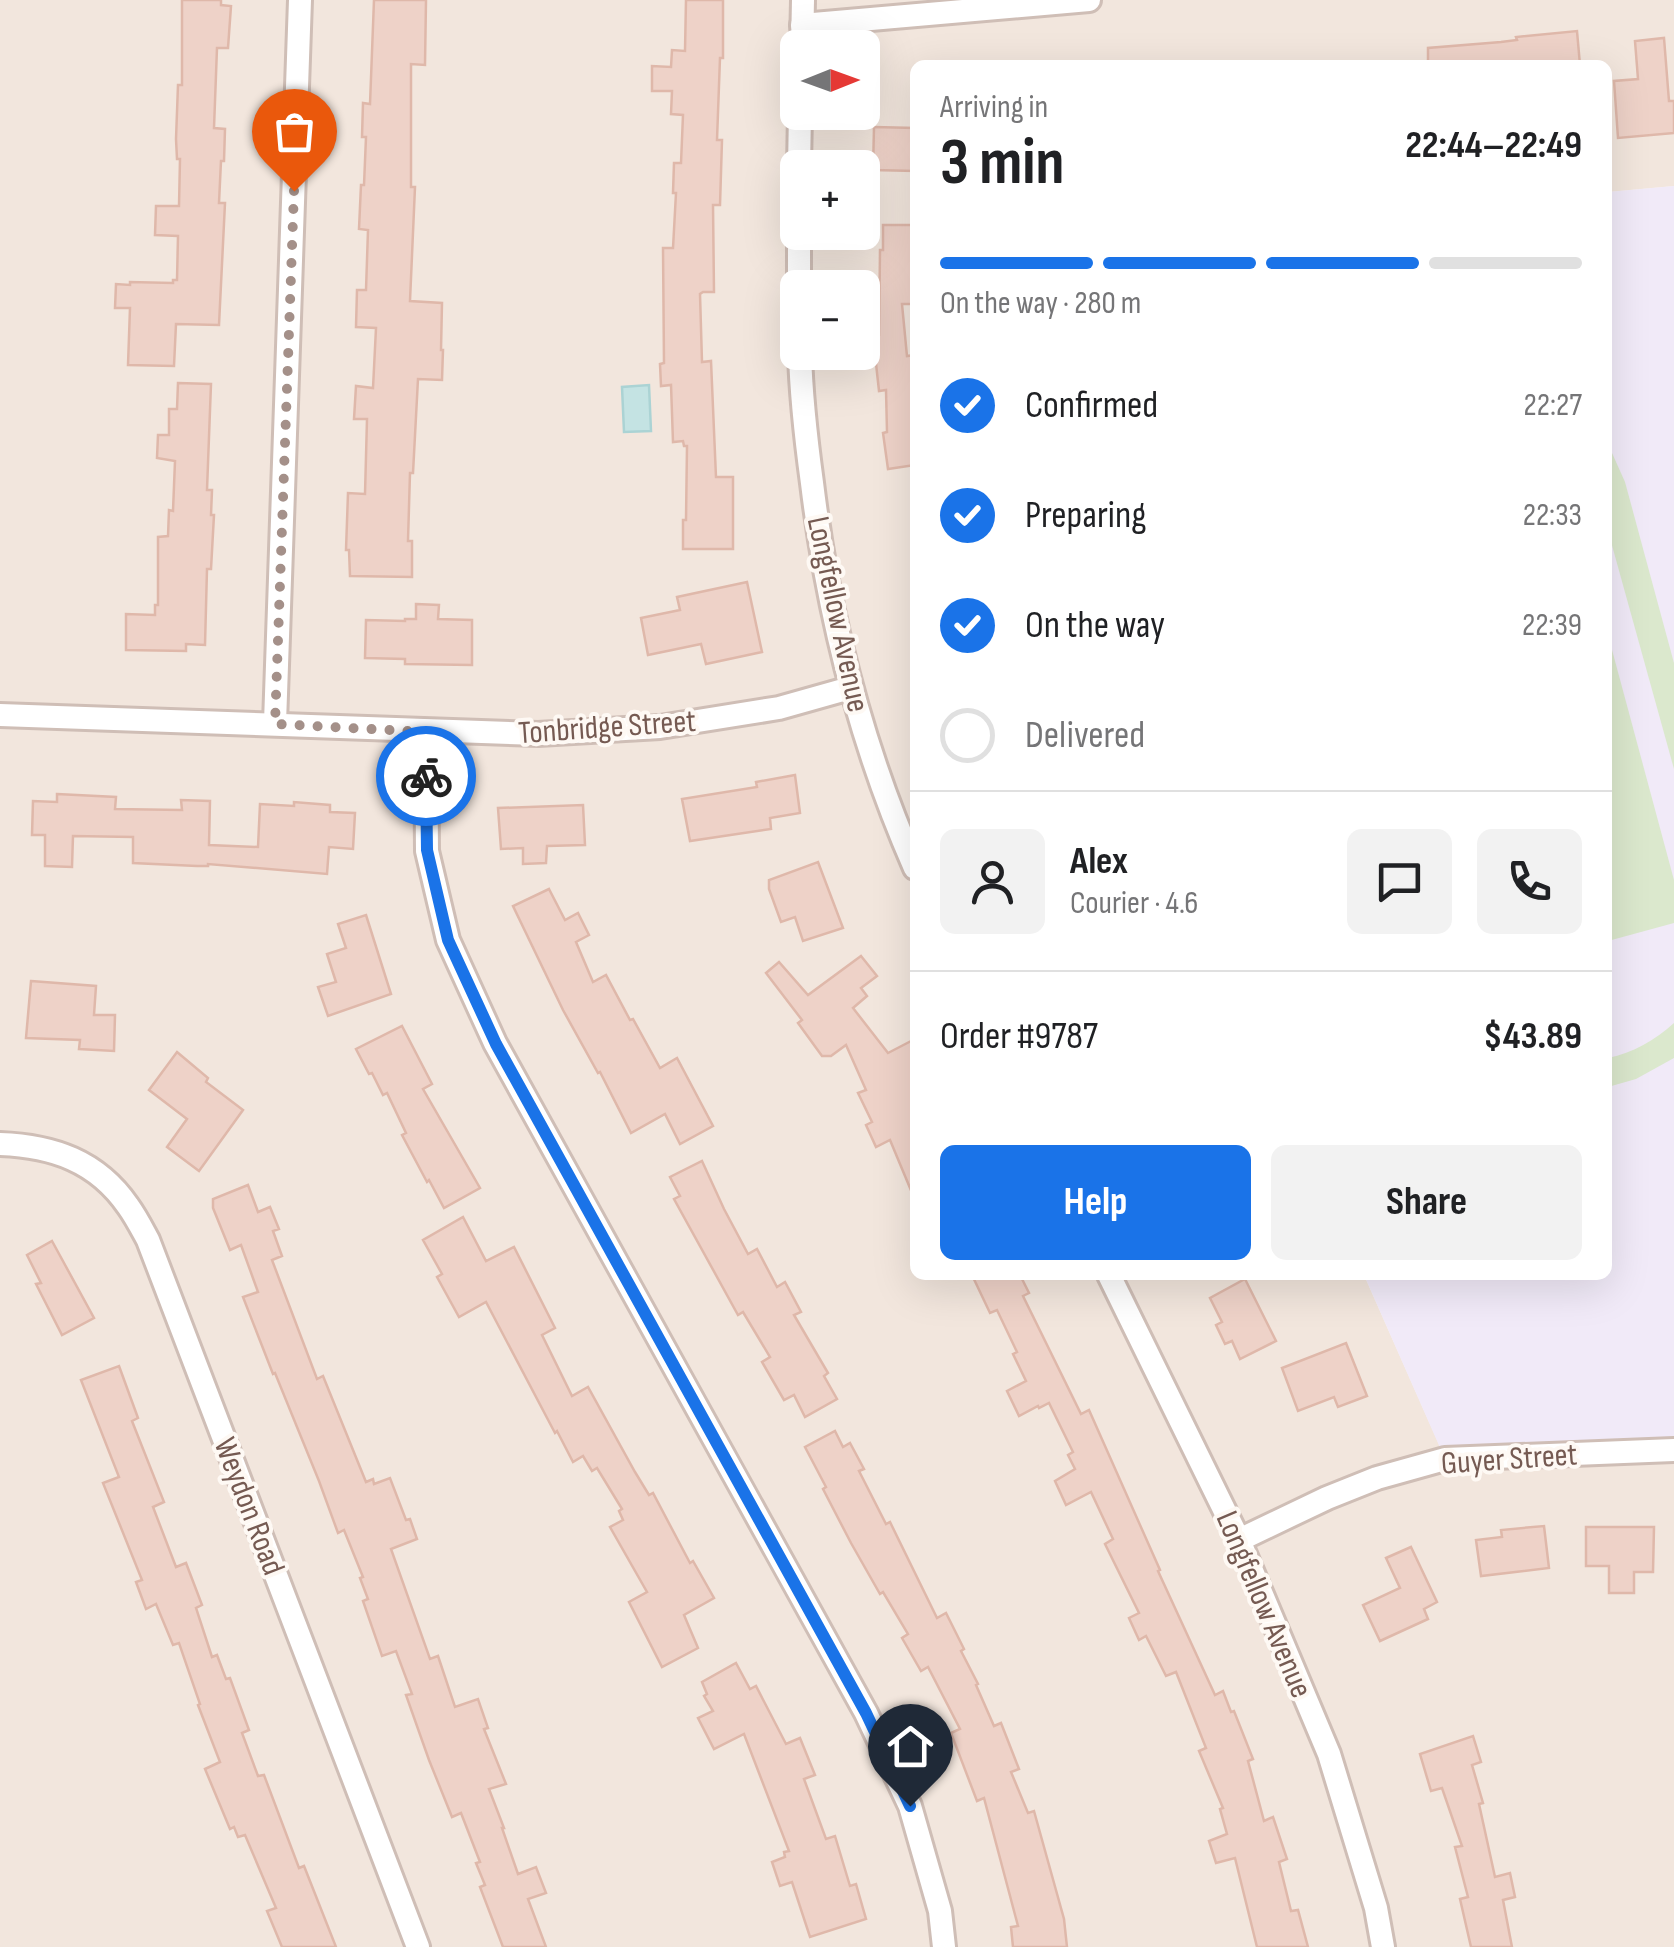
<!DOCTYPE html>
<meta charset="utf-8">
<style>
body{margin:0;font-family:"Sofia Sans Condensed",sans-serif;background:#f2f2f2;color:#202124;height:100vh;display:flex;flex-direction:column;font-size:38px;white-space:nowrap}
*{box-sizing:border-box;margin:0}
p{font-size:32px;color:#757577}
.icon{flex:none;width:55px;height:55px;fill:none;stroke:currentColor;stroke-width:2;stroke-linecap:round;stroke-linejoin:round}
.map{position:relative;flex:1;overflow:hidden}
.panel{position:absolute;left:910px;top:60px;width:702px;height:1220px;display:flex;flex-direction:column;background:#fff;border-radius:15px;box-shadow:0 10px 40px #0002}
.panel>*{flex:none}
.needle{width:65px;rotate:89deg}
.buttons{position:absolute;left:780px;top:30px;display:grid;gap:20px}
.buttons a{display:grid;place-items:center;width:100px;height:100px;border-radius:15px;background:#fff;box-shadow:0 10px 40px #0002;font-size:50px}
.pin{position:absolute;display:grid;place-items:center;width:85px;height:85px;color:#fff;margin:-102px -42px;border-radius:50% 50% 50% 0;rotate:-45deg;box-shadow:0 0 10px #0007}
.pin .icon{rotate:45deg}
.courier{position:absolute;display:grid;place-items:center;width:100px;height:100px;margin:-50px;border:8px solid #1a73e8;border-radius:50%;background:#fff;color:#222;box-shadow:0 2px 12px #0007}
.headline em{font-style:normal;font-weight:700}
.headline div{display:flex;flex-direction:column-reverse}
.headline{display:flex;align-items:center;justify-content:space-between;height:170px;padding:0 30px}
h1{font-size:65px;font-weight:700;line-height:75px}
.bar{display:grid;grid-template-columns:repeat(4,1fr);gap:15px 10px;align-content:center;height:120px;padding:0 30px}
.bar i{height:12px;border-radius:8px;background:#e0e0e0}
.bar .on{background:#1a73e8}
.bar p{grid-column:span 4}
.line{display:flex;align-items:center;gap:25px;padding:0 30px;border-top:2px solid #e0e0e0}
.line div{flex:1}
.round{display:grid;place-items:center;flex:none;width:105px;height:105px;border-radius:15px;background:#f2f2f2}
ol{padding:0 30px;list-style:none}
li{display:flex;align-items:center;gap:30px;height:110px}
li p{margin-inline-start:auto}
li .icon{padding:10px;border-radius:50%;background:#1a73e8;color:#fff;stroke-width:4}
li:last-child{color:#757577}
li i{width:55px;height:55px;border:5px solid #e0e0e0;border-radius:50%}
.primary-button{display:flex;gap:20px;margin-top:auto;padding:20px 30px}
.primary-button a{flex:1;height:115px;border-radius:15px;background:#1a73e8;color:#fff;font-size:40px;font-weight:700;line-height:115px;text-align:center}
.primary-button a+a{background:#f2f2f2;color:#202124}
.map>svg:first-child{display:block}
.residential{fill:#f2e6dd;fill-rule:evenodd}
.education{fill:#f1eaf8}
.green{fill:#dbe8cd}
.water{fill:#c4e3e3;stroke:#abd3d4;stroke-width:2.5}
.building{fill:#eed2c8;stroke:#dfb8aa;stroke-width:2.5}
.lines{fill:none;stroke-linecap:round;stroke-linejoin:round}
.minor-casing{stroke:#cfbeb6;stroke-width:28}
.minor{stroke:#fff;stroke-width:22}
.done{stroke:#a49089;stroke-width:10;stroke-dasharray:0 18}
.route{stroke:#1a73e8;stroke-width:12}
.labels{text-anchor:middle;stroke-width:8;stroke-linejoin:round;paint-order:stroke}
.street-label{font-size:32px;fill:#755a52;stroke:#fef9f4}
</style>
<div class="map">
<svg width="1674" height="1947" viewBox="0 0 1674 1947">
<rect width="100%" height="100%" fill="#fbf4ee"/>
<!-- residential -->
<path class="residential" d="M0 0H1674V186L1608 192V65H915V1275H1364L1445 1458 1674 1450V1947H0ZM798 48H862V112H798ZM798 168H862V232H798ZM798 288H862V352H798Z"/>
<!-- education -->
<path class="education" d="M1674 186V1450L1445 1459 1364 1275H1608V192Z"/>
<!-- green -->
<g class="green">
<path d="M1608 444 1625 482 1674 663V769L1608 531Z"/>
<path d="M1608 635 1674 880V923L1608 941Z"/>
<path d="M1674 1023V1058L1636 1079 1608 1087V1058C1633 1053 1655 1040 1674 1023Z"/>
</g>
<!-- water -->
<path class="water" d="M649 385 651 431 624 432 622 387Z"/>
<!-- building -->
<g class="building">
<path d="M182 0H221V5L231 6 228 48H217L214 128 225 129 224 161H221L219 203H225L219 325 176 324 174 366 128 365 130 308H115L116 284 130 285V282L173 283V280H177L178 236 155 235 156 206H179L180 159H177L176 139 178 85H182Z"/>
<path d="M374 0H426L425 65 411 64V187H415L410 301 442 303 441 350H443L442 380 418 379 413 473H410L408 541H412V577L350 576 349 550H346L348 493 365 494 367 419H354L356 386 373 388 376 328 356 327 357 290H366L368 230 359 229 361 185H364L366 137H362L363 103 370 104Z"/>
<path d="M686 0H723V58H720L717 140H722L720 205H713L714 292H703L700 294 702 362 711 361 716 477H733V549H683V520H686L687 446H684L683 441 673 442 671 385 661 386 660 364 664 363 663 248H673L676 193H673L674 163H681L683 115 671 114 672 91H652V66L671 67 672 50 685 51Z"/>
<path d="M1577 31 1580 65H1428V48L1501 42 1517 40 1516 37Z"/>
<path d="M1664 38 1669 101H1674V133L1618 138 1614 81 1638 79 1635 41Z"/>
<path d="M874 127 915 128V171L873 170Z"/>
<path d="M883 225H915V304H902L907 356 915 355V465L888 469 883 433 887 432 886 390 879 391 873 336 879 335 880 250H883Z"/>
<path d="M178 383 211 384 207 490H212L211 515H214L211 569H207L205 645 186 644V651L126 650V614L155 615V605H158V537L168 536 169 510 173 511 175 461 157 458 158 435H169V409H177Z"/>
<path d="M747 582 762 652 706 664 701 644 648 655 641 618 680 610 677 597Z"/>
<path d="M416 604 439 605 438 619 472 620V665L405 664V659L365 658 366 620 405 621V619H416Z"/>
<path d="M795 775 800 813 770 818 771 829 690 841 682 799 757 787 756 782Z"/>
<path d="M57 794 116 797 115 809 182 810 181 800 210 801 209 845 258 847 260 804 294 806V802L330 805V812L355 813 353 849 329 847 327 874 208 864V866H197L133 863V837L73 836 72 867 45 866V835H32L33 801 57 802Z"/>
<path d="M583 805 585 845 547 846 546 863 523 864V848L501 849 498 808Z"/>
<path d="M818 862 843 928 803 941 795 917 781 922 769 889V880Z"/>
<path d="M549 889 565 920 578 913 589 935 576 942 593 982 606 975 630 1020 633 1019 660 1068 677 1058 713 1126 680 1144 665 1114 631 1133 600 1072 598 1073 563 1010 513 906Z"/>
<path d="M366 915 391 994 328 1016 318 987 336 982 327 954 346 948 338 924Z"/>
<path d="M861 956 877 976 861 988 867 996 853 1008 888 1053 915 1039V1200L890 1140 876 1147 866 1125 872 1122 858 1093 866 1090 846 1045 831 1056H822L798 1023 802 1020 766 973 779 962 808 995Z"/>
<path d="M31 981 96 986 94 1015H115L114 1051 79 1049 80 1040 26 1038Z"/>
<path d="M402 1026 432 1084 423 1089 480 1188 444 1208 429 1180 427 1182 402 1135 406 1133 387 1093 383 1095 372 1073 369 1074 356 1049Z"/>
<path d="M177 1052 208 1078 206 1082 243 1110 199 1171 167 1147 187 1119 149 1090Z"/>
<path d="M702 1161 724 1209 748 1254 757 1249 777 1287 785 1282 801 1312 794 1315 828 1373 824 1376 837 1399 805 1417 794 1395 784 1400 762 1362 770 1357 743 1312 738 1315 674 1199 680 1196 670 1177Z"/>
<path d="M248 1185 258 1212 270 1207 279 1229 273 1231 282 1256 272 1260 317 1379 323 1376 366 1482 373 1479 374 1484 390 1478 406 1520 410 1519 417 1539 391 1549 430 1659 438 1656 455 1707 478 1699 488 1728 484 1729 506 1784 489 1789 504 1828H502L518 1874 536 1867 546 1893 528 1899 546 1947H503L480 1887 485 1885 476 1863 480 1862 461 1813 452 1817 429 1760 406 1695 412 1694 396 1651 382 1656 363 1601 368 1599 360 1578 363 1577 344 1530 338 1533 319 1481 275 1373 273 1374 243 1297 258 1292 241 1245 230 1250 213 1208V1199Z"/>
<path d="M463 1217 486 1261 514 1247 555 1328 542 1335 572 1396 588 1387 635 1472 649 1495 653 1493 690 1563 693 1561 714 1598 684 1615 698 1648 662 1667 629 1602 647 1592 610 1527 623 1520 619 1511 622 1509 597 1468 592 1471 583 1456 573 1462 557 1431 555 1433 486 1302 459 1317 437 1277 442 1274 423 1240Z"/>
<path d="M52 1241 94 1318 62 1335 36 1284 41 1283 27 1255Z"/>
<path d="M972 1275H1020L1029 1293 1023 1296 1081 1414 1089 1410 1160 1570 1158 1571 1215 1695 1223 1691 1231 1712 1234 1711 1253 1759 1248 1761 1264 1821 1273 1817 1287 1859 1279 1862 1291 1911 1298 1910 1308 1947H1257L1235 1858 1216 1863 1209 1841 1227 1834 1220 1809 1223 1808 1199 1751 1206 1748 1176 1672 1166 1676 1146 1636 1139 1640 1129 1618 1139 1613 1105 1544 1113 1539 1091 1492 1066 1505 1055 1481 1075 1469 1068 1455 1073 1452 1049 1403 1039 1408 1038 1406 1019 1416 1007 1391 1026 1381 1013 1354 1017 1352 997 1310 990 1313Z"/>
<path d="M1245 1279 1276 1341 1240 1359 1232 1341 1225 1344 1216 1325 1222 1322 1210 1298Z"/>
<path d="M1346 1343 1367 1396 1338 1407 1334 1397 1298 1411 1282 1368Z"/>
<path d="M119 1366 138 1418 132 1421 164 1502 153 1507 176 1567 186 1563 202 1605 196 1608 212 1657 217 1655 226 1679 230 1678 249 1730 242 1733 258 1776 264 1775 299 1868 304 1866 336 1947H282L267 1911 276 1908 245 1835 238 1837 234 1827 230 1829 205 1769 220 1762 198 1705 200 1704 179 1643 173 1645 156 1604 146 1609 136 1582 142 1580 103 1483 119 1477 81 1380Z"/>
<path d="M835 1431 843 1447 850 1443 864 1469 859 1471 886 1524 890 1522 937 1618 946 1613 964 1649 961 1651 978 1684 976 1685 994 1726 1001 1723 1019 1769 1011 1772 1028 1813 1034 1811 1064 1919 1067 1947H1013L1011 1927 1018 1926 984 1798 977 1801 951 1733 960 1729 928 1667 921 1671 902 1638 908 1634 883 1592 880 1594 851 1543 823 1489 826 1487 805 1447Z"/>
<path d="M1544 1526 1549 1568 1481 1576 1476 1540 1502 1537 1501 1530Z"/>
<path d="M1586 1527H1654L1653 1572H1634V1593H1609V1566H1586Z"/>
<path d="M1411 1547 1437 1602 1424 1609 1428 1619 1380 1641 1363 1605 1400 1588 1386 1558Z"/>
<path d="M736 1663 750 1689 756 1686 786 1744 800 1738 815 1775 804 1779 826 1839 835 1836 850 1886 856 1884 866 1919 810 1937 792 1882 780 1886 772 1862 785 1857 784 1852 789 1851 744 1734 714 1749 698 1718 713 1711 704 1696 707 1694 702 1682Z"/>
<path d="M1473 1736 1481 1762 1472 1765 1483 1803 1479 1804 1495 1877 1510 1873 1515 1897 1503 1900 1512 1947H1471L1460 1899 1468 1897 1455 1847 1462 1846 1442 1788 1431 1791 1420 1754Z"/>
</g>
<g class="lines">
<!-- minor casing -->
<g class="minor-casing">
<g id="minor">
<path d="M802 25 1089 0"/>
<path d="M802 48 803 0"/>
<path d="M799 168 800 112"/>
<path d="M799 232V288"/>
<path d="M800 352C801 396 806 439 812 483 828 615 861 745 915 868"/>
<path d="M0 715 538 734 660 727 779 708 850 688"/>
<path d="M275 723 300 0"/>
<path d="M426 732 427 851 448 940 495 1043 866 1713 910 1806 940 1911 944 1947"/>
<path d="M0 1144C53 1146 97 1161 128 1206 136 1217 142 1229 148 1240L418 1947"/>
<path d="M1109 1275 1239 1540 1329 1754 1376 1908 1383 1947"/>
<path d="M1239 1540 1327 1498 1377 1478 1445 1459 1674 1450"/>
</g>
</g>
<!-- minor -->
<use href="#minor" class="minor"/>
</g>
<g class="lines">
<!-- done -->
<path class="done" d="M294 191 275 724 426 732V776"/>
<!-- route -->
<path class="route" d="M426 776 427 850 448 940 496 1044 866 1713 910 1806"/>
</g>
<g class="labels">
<!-- street labels -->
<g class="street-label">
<text transform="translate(839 614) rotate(78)" y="11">Longfellow Avenue</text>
<text transform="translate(607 726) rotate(-4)" y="11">Tonbridge Street</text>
<text transform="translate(1509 1458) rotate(-4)" y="11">Guyer Street</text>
<text transform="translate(250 1506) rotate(69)" y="11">Weydon Road</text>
<text transform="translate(1265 1604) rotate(67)" y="11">Longfellow Avenue</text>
</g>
</g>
</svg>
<div class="buttons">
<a><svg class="needle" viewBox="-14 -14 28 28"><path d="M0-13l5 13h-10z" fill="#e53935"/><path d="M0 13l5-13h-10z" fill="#757577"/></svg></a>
<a>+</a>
<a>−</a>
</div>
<div class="pin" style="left:294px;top:191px;background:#ea580c"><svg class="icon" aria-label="bag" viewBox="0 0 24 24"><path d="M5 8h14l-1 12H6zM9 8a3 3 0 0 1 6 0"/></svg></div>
<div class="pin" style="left:910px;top:1806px;background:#1f2937"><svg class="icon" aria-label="home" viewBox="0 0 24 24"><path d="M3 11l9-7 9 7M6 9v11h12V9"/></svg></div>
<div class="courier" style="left:426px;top:776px"><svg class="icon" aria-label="bike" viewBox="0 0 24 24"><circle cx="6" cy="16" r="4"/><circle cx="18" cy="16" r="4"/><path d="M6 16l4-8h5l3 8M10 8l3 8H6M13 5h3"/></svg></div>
<section class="panel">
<div class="headline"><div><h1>3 min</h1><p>Arriving in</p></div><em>22:44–22:49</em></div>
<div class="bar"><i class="on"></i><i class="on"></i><i class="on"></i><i></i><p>On the way · 280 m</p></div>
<ol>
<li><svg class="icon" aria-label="check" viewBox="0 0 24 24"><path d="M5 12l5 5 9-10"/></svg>Confirmed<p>22:27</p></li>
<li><svg class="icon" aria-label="check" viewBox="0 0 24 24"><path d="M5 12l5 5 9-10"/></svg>Preparing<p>22:33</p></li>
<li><svg class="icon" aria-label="check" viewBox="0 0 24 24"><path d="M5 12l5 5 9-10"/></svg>On the way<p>22:39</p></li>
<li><i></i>Delivered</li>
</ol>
<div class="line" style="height:180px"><a class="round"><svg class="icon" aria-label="person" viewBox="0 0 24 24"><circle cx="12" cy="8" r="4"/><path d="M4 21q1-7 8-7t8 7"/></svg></a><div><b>Alex</b><p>Courier · 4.6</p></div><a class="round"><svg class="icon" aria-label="chat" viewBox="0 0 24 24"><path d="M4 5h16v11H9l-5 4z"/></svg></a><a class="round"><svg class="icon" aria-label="phone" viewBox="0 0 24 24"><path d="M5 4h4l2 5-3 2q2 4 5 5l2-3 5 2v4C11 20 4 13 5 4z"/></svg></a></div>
<div class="line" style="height:130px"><div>Order #9787</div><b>$43.89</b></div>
<div class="primary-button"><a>Help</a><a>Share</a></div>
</section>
</div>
